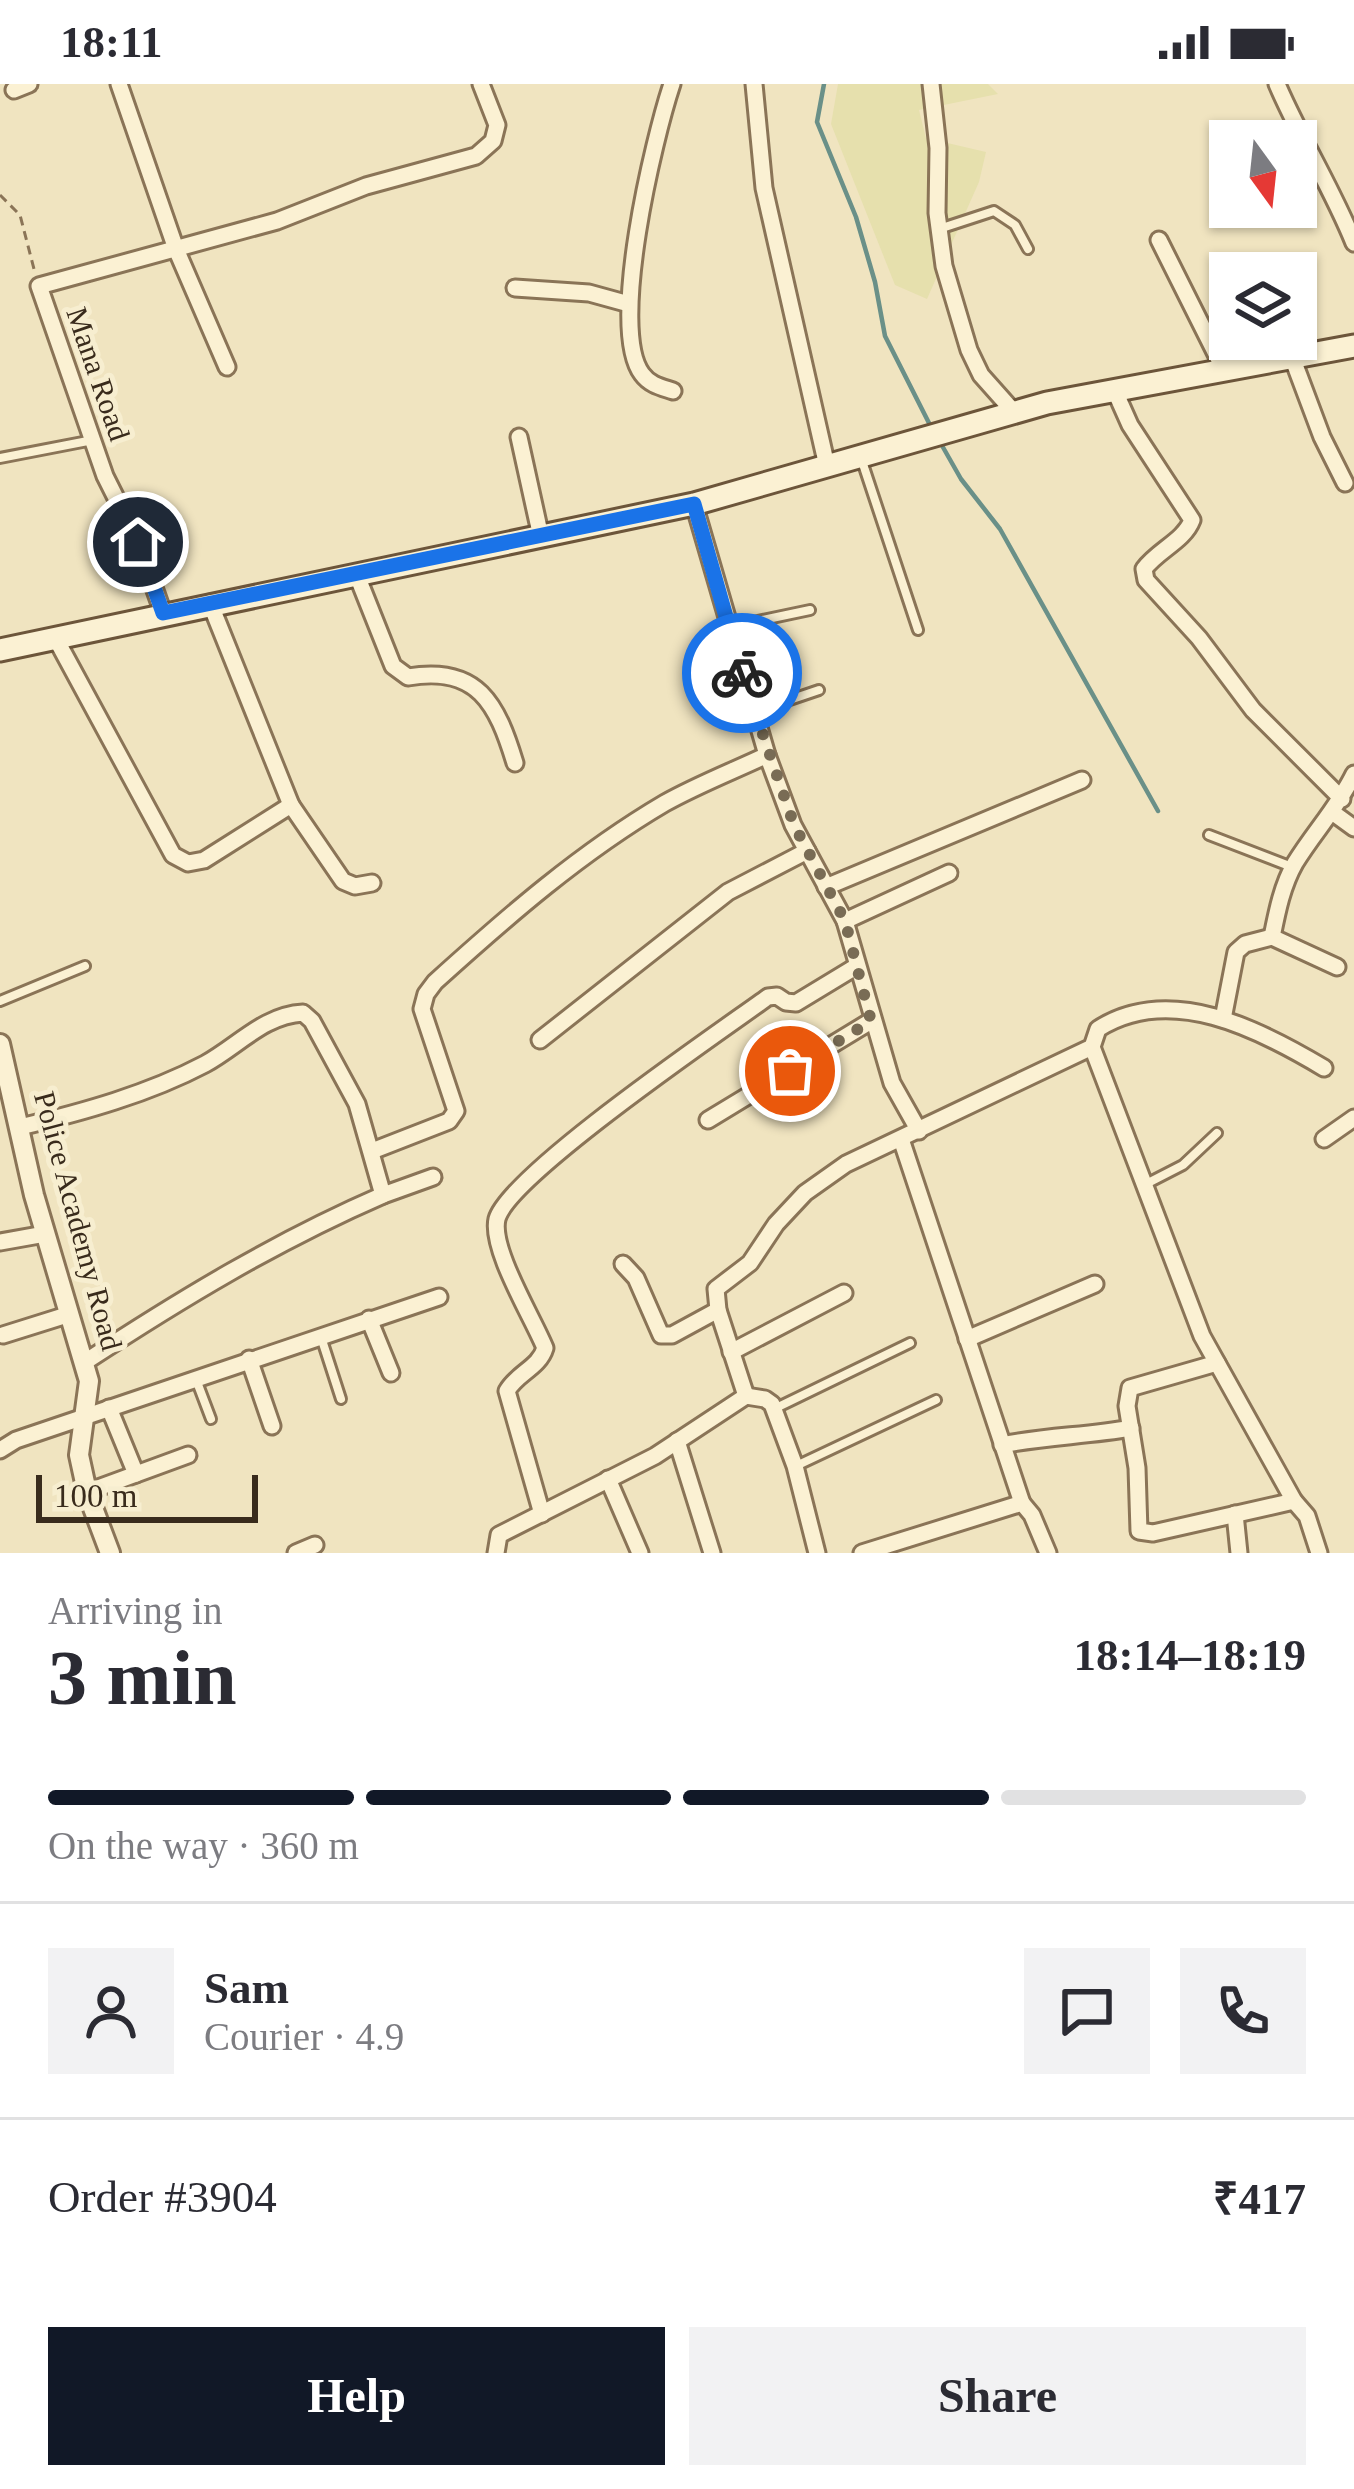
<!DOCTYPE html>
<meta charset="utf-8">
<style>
body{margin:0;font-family:Georgia,serif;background:#f2f2f3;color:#2b2b33;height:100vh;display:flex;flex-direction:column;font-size:45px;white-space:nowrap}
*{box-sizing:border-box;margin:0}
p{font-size:39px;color:#7c7c81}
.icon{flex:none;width:66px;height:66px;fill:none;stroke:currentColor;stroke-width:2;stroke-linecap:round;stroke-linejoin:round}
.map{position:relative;height:1469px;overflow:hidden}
.panel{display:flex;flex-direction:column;background:#fff;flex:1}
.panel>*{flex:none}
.needle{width:78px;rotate:165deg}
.tools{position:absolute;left:1209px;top:36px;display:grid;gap:24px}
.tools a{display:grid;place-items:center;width:108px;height:108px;border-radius:0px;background:#fff;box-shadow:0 3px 9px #0004;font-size:60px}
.scale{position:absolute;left:36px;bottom:30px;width:222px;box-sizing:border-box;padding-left:12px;border:6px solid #392b1c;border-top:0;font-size:33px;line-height:42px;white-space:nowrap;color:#392b1c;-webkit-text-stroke:9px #f7eed0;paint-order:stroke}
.pin{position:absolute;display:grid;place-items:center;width:102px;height:102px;color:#fff;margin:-51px;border:6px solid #fff;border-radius:50%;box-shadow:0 3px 12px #0007}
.courier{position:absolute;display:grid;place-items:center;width:120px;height:120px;margin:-60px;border:9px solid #1a73e8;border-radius:50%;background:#fff;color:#222;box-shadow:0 3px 15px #0007}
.head em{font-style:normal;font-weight:800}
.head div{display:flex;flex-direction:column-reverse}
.head{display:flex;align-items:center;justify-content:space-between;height:204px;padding:0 48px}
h1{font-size:78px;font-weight:800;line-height:90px}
.bar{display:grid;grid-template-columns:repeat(4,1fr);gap:18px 12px;align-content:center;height:144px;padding:0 48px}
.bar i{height:15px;border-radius:9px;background:#e1e1e2}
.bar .active{background:#111827}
.bar p{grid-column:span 4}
.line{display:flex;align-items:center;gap:30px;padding:0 48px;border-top:3px solid #e1e1e2}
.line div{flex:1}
.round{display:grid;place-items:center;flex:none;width:126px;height:126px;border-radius:0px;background:#f2f2f3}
.cta{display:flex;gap:24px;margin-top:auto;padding:24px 48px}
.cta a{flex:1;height:138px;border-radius:0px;background:#111827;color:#fff;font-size:48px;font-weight:800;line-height:138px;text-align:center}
.cta a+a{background:#f2f2f3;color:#2b2b33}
.status{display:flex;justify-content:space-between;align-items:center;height:84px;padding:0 60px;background:#fff;direction:ltr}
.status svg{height:33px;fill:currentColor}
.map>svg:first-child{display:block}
.farmland{fill:#e6e0ad}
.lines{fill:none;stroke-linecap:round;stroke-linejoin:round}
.stream{stroke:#6a9088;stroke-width:4.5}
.service-casing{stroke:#8a7457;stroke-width:14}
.minor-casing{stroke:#8a7457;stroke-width:21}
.tertiary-casing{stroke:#8a7457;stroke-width:24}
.secondary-casing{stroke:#6c553a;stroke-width:27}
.path{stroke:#8a7457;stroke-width:3;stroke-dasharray:9 6;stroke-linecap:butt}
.service{stroke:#fbf1d3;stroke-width:8}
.minor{stroke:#fbf1d3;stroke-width:15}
.tertiary{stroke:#fbf1d3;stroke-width:18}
.secondary{stroke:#fbf1d3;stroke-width:21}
.done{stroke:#796c55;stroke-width:12;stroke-dasharray:0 21.6}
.route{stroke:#1a73e8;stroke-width:15}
.labels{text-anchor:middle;stroke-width:10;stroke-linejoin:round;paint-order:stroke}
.street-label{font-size:30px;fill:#392b1c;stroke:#f7eed0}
</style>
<div class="status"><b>18:11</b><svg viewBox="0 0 49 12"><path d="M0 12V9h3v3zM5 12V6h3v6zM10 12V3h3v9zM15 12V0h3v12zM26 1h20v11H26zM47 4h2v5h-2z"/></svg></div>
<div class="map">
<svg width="1354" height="1469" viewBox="0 0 1354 1469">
<rect width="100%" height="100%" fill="#f0e4c0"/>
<!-- farmland -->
<path class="farmland" d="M838 0H988L998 10 919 26 926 54 986 68 979 98 927 215 895 201 831 40Z"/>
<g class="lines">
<!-- stream -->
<g class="stream">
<path d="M824 0 817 38 856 133 875 198 885 252 931 343"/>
<path d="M940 358 961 395 1000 445 1158 727"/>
</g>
<!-- service casing -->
<g class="service-casing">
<g id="service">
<path d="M939 145 994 127 1015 141 1028 165"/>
<path d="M0 374 93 356"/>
<path d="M861 374 918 546"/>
<path d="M729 543 810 526"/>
<path d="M754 628 819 606"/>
<path d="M1209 751 1292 783"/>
<path d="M0 917 85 882"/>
<path d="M1146 1100 1183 1081 1217 1049"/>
<path d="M321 1253 341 1315"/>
<path d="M197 1298 211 1335"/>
<path d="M776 1324 910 1259"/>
<path d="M796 1382 936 1316"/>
</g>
</g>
<!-- minor casing -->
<g class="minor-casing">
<g id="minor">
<path d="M119 0 176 165 227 283"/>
<path d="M672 0C654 54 608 245 642 290 650 301 661 303 673 307"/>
<path d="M754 0 764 104 827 382"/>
<path d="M931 0 938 64 937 129 944 182 969 266 981 291 1013 327"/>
<path d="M1277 0C1300 54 1332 104 1354 159"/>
<path d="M14 6 29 0"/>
<path d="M1159 156 1223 284"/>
<path d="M515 204 589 209 629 220"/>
<path d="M1292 273 1322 353 1345 399"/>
<path d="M1114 305 1130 341 1192 436C1184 457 1158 466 1144 485L1146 496 1199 554 1253 626 1342 715"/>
<path d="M519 353 541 453"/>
<path d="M694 420 767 671 793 741 845 837 892 999 919 1047"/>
<path d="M356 489 393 582 408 593C478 581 497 620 515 679"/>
<path d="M210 519 291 721"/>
<path d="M163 529 138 458 105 392 39 202 277 137 366 102 476 72 493 57 497 41 481 0"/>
<path d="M56 555 173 771 188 779 204 776 291 721 343 797 355 802 372 799"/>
<path d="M1332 728 1354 744"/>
<path d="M826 803 1082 696"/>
<path d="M845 837 949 789"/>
<path d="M1337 883 1272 853C1277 828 1282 802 1295 779 1314 748 1338 723 1354 690"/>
<path d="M1223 935 1236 868 1245 860 1272 853"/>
<path d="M540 956 728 808 807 767"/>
<path d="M1092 963 1202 1252 1294 1417 1307 1432 1319 1469"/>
<path d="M708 1036 871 937"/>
<path d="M20 1043C83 1028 148 1010 205 980 238 962 264 931 303 929L312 937 357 1020 383 1111C277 1157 181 1215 85 1278"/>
<path d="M901 1055 1022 1419"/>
<path d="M1324 1055 1354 1034"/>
<path d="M372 1067 449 1037 456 1027 422 925 426 910 435 898C508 832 580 769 665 719 697 701 733 687 767 671"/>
<path d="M383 1111 433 1093"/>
<path d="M0 1158 45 1150"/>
<path d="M623 1180 636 1194 661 1251H672L718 1226"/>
<path d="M369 1235 391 1289"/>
<path d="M3 1251 70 1230"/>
<path d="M967 1255 1095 1200"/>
<path d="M731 1268 844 1209"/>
<path d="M249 1275 272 1342"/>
<path d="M1217 1279 1130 1304 1127 1322 1137 1384 1139 1447 1153 1449 1294 1417"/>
<path d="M746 1312 718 1226 716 1205 750 1179 776 1140 805 1109 846 1080 1092 963 1098 945C1170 899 1259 945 1324 984"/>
<path d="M109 1324 136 1390"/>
<path d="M677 1357 712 1469"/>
<path d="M1002 1361C1045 1352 1088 1352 1131 1344"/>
<path d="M0 1366 16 1356 439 1213"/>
<path d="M608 1395 640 1469"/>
<path d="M87 1408 188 1371"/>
<path d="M542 1430 507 1307C517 1289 539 1284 545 1264 533 1234 490 1165 497 1135 509 1091 721 947 768 913L777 912 786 918 796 919 857 882"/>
<path d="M1235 1430 1239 1469"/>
<path d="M296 1469 315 1461"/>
<path d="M496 1469 499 1451 655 1372 746 1312 765 1315 772 1320 795 1382 817 1469"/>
<path d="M862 1469 1022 1419 1032 1431 1048 1469"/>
</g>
</g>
<!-- tertiary casing -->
<g class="tertiary-casing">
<path id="tertiary" d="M0 960 34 1111 89 1297 79 1371 87 1408 110 1469"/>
</g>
<!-- secondary casing -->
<g class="secondary-casing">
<path id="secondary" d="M0 566 694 420 1047 319 1354 262"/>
</g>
<!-- path -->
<path class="path" d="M0 111 20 131 35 189"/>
<!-- service -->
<use href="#service" class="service"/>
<!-- minor -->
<use href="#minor" class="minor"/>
<!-- tertiary -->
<use href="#tertiary" class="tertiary"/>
<!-- secondary -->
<use href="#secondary" class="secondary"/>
</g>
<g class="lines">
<!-- done -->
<path class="done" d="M742 589 794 741 845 837 871 937 790 987"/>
<!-- route -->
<path class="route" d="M138 458 163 529 694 420 742 589"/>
</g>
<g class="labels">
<!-- street labels -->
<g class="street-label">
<text transform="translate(98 290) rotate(71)" y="10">Mana Road</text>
<text transform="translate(78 1137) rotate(75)" y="10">Police Academy Road</text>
</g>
</g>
</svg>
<div class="tools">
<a><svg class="needle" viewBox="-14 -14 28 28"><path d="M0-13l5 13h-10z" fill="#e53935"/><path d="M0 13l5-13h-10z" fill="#7c7c81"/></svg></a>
<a><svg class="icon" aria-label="layers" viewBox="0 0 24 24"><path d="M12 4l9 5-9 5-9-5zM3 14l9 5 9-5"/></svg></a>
</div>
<div class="scale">100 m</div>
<div class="pin" style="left:790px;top:987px;background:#ea580c"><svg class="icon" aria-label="bag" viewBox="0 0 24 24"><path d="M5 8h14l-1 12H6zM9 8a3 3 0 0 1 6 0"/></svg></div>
<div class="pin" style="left:138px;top:458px;background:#1f2937"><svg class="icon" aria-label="home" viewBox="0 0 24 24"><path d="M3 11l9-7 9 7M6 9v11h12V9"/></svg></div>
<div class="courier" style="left:742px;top:589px"><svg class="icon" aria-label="bike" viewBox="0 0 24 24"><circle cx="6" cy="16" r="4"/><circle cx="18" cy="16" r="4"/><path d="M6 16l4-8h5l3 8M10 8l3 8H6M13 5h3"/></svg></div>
</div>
<section class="panel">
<div class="head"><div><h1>3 min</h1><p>Arriving in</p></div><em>18:14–18:19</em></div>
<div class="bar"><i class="active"></i><i class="active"></i><i class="active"></i><i></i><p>On the way · 360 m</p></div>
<div class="line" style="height:216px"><a class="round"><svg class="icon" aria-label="person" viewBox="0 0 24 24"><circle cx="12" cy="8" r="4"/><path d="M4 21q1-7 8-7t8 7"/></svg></a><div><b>Sam</b><p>Courier · 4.9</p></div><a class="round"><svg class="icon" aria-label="chat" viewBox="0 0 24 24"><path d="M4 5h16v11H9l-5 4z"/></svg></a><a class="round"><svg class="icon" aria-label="phone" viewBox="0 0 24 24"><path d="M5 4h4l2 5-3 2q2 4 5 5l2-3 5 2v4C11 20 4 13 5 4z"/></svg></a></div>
<div class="line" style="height:156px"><div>Order #3904</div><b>₹417</b></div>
<div class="cta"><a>Help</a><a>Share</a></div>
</section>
